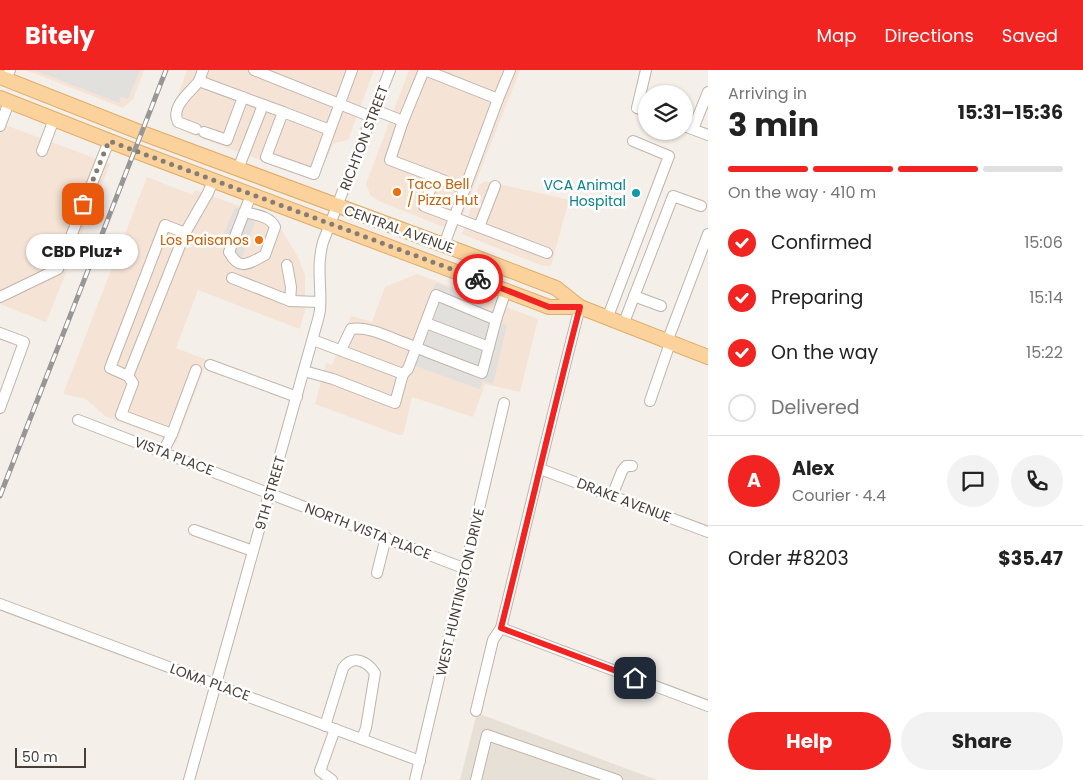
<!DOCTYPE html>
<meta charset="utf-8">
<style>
body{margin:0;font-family:Poppins,sans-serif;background:#f2f2f2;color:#222;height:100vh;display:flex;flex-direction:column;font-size:19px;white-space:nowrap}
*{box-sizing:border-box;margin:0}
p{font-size:16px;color:#767676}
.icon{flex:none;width:28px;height:28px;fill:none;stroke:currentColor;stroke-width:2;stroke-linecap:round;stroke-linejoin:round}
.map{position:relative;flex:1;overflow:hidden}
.details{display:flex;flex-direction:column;background:#fff;width:375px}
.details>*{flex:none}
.tools{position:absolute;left:638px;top:15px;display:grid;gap:10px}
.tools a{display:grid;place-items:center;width:55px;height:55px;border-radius:50%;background:#fff;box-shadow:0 1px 4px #0004;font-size:25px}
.scale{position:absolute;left:15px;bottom:12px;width:71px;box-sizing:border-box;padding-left:5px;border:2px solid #473f37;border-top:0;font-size:14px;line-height:18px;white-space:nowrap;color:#473f37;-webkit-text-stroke:4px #fff;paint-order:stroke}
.pin{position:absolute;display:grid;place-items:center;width:42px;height:42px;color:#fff;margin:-21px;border-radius:10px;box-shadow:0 2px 8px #0006}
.courier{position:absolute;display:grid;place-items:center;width:50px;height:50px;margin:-25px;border:4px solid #f22421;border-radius:50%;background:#fff;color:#222;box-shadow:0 1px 6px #0007}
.bubble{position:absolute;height:35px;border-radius:18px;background:#fff;box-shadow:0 1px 4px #0004;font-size:16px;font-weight:700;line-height:35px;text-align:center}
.head em{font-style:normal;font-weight:700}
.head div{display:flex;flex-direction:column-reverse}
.head{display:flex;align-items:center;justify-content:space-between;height:85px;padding:0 20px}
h1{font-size:32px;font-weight:700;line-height:38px}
.bar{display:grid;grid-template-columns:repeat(4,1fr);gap:8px 5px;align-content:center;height:60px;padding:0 20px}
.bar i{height:6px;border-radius:4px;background:#e0e0e0}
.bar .selected{background:#f22421}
.bar p{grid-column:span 4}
.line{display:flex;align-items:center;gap:12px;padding:0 20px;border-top:1px solid #e0e0e0}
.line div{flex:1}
.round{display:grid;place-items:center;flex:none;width:52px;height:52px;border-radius:26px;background:#f2f2f2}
ol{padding:0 20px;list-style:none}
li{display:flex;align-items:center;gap:15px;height:55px}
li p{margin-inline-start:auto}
li .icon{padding:5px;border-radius:50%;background:#f22421;color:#fff;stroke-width:4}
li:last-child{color:#767676}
li i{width:28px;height:28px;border:2px solid #e0e0e0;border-radius:50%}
.button{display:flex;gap:10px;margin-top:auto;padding:10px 20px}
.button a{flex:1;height:58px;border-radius:30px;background:#f22421;color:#fff;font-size:20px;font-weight:700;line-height:58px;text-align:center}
.button a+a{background:#f2f2f2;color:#222}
header{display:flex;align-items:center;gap:30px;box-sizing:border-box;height:70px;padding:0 25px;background:#f22421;color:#fff}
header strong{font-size:24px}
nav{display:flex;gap:28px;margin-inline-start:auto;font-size:18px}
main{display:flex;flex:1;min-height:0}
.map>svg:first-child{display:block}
.residential{fill:#e7e0d7}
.commercial{fill:#f5e3d5}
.parking{fill:#e2e0dd}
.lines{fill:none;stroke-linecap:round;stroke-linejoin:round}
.minor-casing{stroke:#bfb5ac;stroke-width:12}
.major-casing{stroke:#e0ad6b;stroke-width:16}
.minor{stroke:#fff;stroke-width:10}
.major{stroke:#fbd29b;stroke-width:14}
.rail-casing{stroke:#979797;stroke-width:5}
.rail{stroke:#fff;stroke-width:3;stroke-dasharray:9;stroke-linecap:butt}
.done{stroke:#847d75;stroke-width:5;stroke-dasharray:0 9}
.route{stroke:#f22421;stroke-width:6}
.food-dot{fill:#e8710a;stroke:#fff;stroke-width:2}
.culture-dot{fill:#0f9aa8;stroke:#fff;stroke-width:2}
.labels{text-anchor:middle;stroke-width:5;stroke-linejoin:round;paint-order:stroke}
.street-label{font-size:14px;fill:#473f37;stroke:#fff}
.food-label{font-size:14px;fill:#c56008;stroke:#fff;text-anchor:start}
.culture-label{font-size:14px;fill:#0d838f;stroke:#fff;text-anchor:end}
</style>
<header>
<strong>Bitely</strong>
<nav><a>Map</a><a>Directions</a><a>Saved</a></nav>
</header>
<main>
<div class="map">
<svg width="708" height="710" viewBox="0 0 708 710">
<rect width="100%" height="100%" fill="#f4efe9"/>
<!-- residential -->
<path class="residential" d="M477 643 657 710H460Z"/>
<!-- commercial -->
<g class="commercial">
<path d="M26 0H144L133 29 123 38Z"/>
<path d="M187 0H374L348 70 334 73 318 106 312 109 190 64 173 55 170 47Z"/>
<path d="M409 0H520L456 162 381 132 370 125 366 114Z"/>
<path d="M0 53 110 94 46 252 0 234Z"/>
<path d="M147 107 193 125 195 120 256 142 280 157 298 187 305 205V240L300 259 198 220 176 278 207 290 176 373 105 346 86 329 64 324V322Z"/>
<path d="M486 111 569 130 551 196H543L462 164 479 115Z"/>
<path d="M417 204 538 249 520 322 485 314 473 347 412 327 403 365H399L315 334 326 293 332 295 351 246 372 252 385 217Z"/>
</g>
<!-- parking -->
<g class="parking">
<path d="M34 0H140L128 29 121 27 119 33Z"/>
<path d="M235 137 255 152 242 187 219 176Z"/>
<path d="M436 213 483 231 482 240 503 244 500 254 507 255 493 314 483 311 480 319 415 296 438 239 428 233Z"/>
</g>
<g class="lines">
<!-- minor casing -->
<g class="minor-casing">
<g id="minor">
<path d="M203 0 199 11 283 42 266 87 314 104 352 0"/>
<path d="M254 0 372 47"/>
<path d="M425 0 498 29 510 0"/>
<path d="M6 9 10 0"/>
<path d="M375 40 403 51 424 0"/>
<path d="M646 41 637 38 646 0"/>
<path d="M283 42 330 60"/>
<path d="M403 51 390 90 435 107 424 136 547 183"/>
<path d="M0 56 9 32"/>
<path d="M684 56 708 65"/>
<path d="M196 59 178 52C170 36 191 22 199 11"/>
<path d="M693 59 708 22"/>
<path d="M204 62 227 70 243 27"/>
<path d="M42 81 54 49"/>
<path d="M238 99 263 35"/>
<path d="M435 107 465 119"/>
<path d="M244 142C256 145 270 146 275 157L265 185C249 193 240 202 229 182L251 125"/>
<path d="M479 157 495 116"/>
<path d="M444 175 498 29"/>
<path d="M232 208 290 231 291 217 287 195"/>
<path d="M634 226 661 236"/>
<path d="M0 227 58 199 109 71"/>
<path d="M290 231 320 232"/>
<path d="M607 249 669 86 633 71"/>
<path d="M496 250 506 220"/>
<path d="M426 253 489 277"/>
<path d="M623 255 673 126 701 136"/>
<path d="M0 263 24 272 0 338"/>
<path d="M313 270 403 304 408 299 436 225 496 250 482 303C458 294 434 285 410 275 392 269 371 256 351 259L341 280"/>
<path d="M667 272 708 164"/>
<path d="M210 295 297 327"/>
<path d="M304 301 333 309 395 333 403 304"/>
<path d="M128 306 185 163"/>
<path d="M650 331 670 273"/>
<path d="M78 350 466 499"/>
<path d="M172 364 121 345 133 313 128 306 110 298 165 155 185 163 208 123 213 111"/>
<path d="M163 382 172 364 196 300"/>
<path d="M540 399 708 462"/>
<path d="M612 426 622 401 626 396H632"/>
<path d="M194 460 253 481"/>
<path d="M377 503 386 467"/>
<path d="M0 534 420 691"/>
<path d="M501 558 708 636"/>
<path d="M476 641 493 570 501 558C527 451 552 344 580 237"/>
<path d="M325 656 343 598C353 584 367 591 375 603L366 658 362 669"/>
<path d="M189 710 315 260C317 253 319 247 320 240 322 216 316 198 323 172L390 0"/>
<path d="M332 710 320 701 335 659"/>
<path d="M415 710 504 333"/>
<path d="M476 710 487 665 617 710"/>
</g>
</g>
<!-- major casing -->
<g class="major-casing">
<g id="major">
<path d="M0 7 142 63 465 183 556 218 580 237 708 287"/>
<path d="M0 28 135 81 549 237H580"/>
</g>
</g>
<!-- minor -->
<use href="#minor" class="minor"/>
<!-- major -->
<use href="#major" class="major"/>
<!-- rail casing -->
<g class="rail-casing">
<path id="rail" d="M0 426 166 0"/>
</g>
<!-- rail -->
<use href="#rail" class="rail"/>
</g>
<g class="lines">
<!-- done -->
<path class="done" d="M83 134 109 71 478 209"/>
<!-- route -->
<path class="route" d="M478 209 549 237H580C552 344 528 451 501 558L635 608"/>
</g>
<!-- markers -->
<g class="food-dot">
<circle cx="397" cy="122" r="5"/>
<circle cx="259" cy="170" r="5"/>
</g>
<circle class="culture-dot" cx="636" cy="123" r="5"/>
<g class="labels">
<!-- street labels -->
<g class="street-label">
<text transform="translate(364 68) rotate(-69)" y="5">RICHTON STREET</text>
<text transform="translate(399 159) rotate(20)" y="5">CENTRAL AVENUE</text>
<text transform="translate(174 386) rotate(21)" y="5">VISTA PLACE</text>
<text transform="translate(270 423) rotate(-74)" y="5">9TH STREET</text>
<text transform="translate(624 430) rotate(21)" y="5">DRAKE AVENUE</text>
<text transform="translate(368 461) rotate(21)" y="5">NORTH VISTA PLACE</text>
<text transform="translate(460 522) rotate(-77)" y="5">WEST HUNTINGTON DRIVE</text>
<text transform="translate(210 612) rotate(20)" y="5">LOMA PLACE</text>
</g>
<!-- food labels -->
<g class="food-label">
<text x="407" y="119">Taco Bell<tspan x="407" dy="16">/ Pizza Hut</tspan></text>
<text x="249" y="175" text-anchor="end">Los Paisanos</text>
</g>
<!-- culture labels -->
<g class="culture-label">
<text x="626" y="120">VCA Animal<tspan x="626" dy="16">Hospital</tspan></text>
</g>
</g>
</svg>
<div class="tools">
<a><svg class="icon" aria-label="layers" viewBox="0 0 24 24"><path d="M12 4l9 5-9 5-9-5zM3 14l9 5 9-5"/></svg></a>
</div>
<div class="scale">50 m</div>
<div class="pin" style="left:83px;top:134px;background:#ea580c"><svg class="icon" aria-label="bag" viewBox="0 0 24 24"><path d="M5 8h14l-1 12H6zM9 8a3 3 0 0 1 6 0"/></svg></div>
<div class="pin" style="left:635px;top:608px;background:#1f2937"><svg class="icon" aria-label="home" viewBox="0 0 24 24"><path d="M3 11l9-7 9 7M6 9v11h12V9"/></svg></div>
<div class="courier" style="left:478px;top:209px"><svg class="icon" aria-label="bike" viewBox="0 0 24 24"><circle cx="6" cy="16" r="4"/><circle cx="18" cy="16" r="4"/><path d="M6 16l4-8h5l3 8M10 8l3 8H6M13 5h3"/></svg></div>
<div class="bubble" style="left:26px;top:164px;width:112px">CBD Pluz+</div>
</div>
<section class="details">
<div class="head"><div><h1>3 min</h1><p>Arriving in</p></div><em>15:31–15:36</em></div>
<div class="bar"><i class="selected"></i><i class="selected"></i><i class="selected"></i><i></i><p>On the way · 410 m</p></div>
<ol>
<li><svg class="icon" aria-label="check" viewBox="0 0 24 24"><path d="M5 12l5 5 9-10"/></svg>Confirmed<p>15:06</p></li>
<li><svg class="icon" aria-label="check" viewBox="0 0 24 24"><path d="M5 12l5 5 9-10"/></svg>Preparing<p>15:14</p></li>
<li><svg class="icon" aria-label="check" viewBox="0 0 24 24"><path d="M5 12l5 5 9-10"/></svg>On the way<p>15:22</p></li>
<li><i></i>Delivered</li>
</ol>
<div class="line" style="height:90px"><b class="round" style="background:#f22421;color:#fff">A</b><div><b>Alex</b><p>Courier · 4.4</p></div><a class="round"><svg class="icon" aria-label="chat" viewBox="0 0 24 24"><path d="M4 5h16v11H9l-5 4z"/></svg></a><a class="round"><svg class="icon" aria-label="phone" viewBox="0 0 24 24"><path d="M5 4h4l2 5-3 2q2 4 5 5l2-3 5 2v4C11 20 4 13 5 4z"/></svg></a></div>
<div class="line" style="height:65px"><div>Order #8203</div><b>$35.47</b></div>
<div class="button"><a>Help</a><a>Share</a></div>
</section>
</main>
